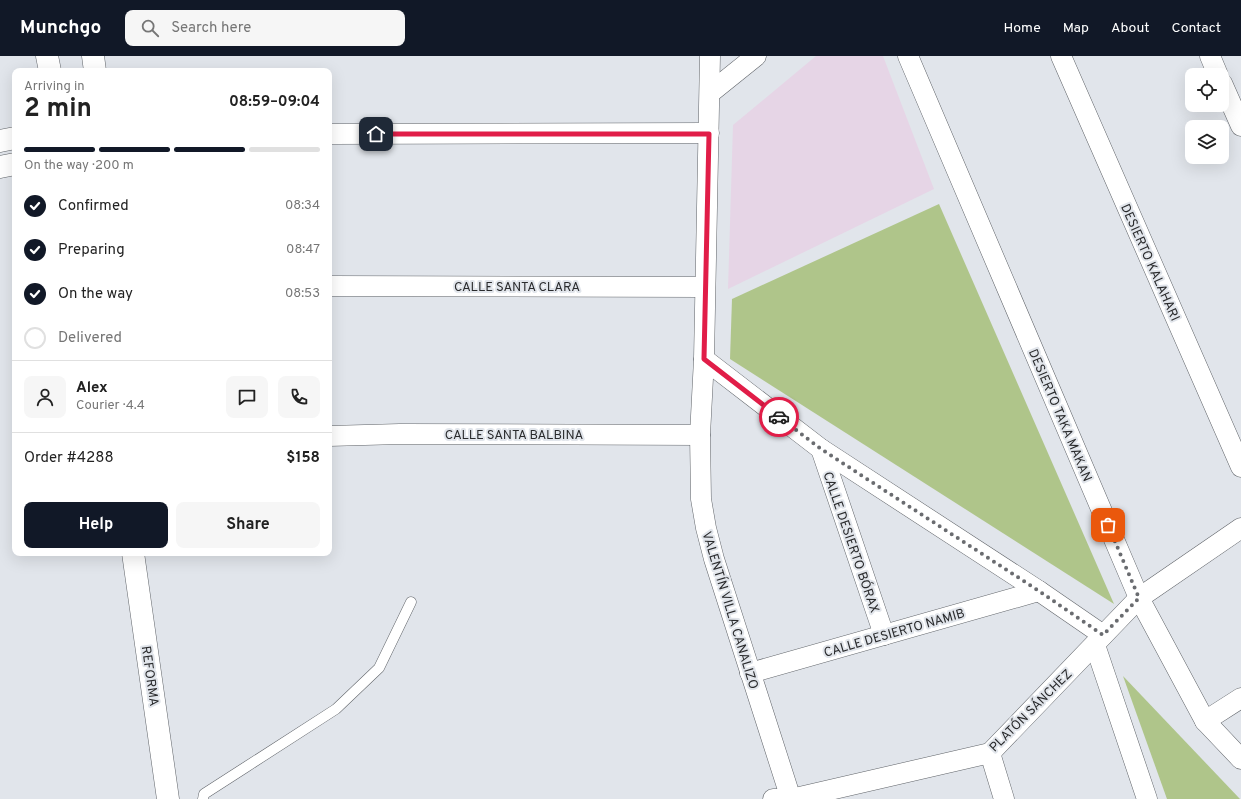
<!DOCTYPE html>
<meta charset="utf-8">
<style>
body{margin:0;font-family:Overpass,sans-serif;background:#f6f6f6;color:#222;height:100vh;display:flex;flex-direction:column;font-size:15px;white-space:nowrap}
*{box-sizing:border-box;margin:0}
p{font-size:13px;color:#767676}
.icon{flex:none;width:22px;height:22px;fill:none;stroke:currentColor;stroke-width:2;stroke-linecap:round;stroke-linejoin:round}
.map{position:relative;flex:1;overflow:hidden}
.details{position:absolute;left:12px;top:12px;width:320px;height:488px;display:flex;flex-direction:column;background:#fff;border-radius:8px;box-shadow:0 4px 16px #0002}
.details>*{flex:none}
.fabs{position:absolute;left:1185px;top:12px;display:grid;gap:8px}
.fabs a{display:grid;place-items:center;width:44px;height:44px;border-radius:8px;background:#fff;box-shadow:0 4px 16px #0002;font-size:20px}
.pin{position:absolute;display:grid;place-items:center;width:34px;height:34px;color:#fff;margin:-17px;border-radius:8px;box-shadow:0 2px 6px #0006}
.courier{position:absolute;display:grid;place-items:center;width:40px;height:40px;margin:-20px;border:3px solid #e11d48;border-radius:50%;background:#fff;color:#222;box-shadow:0 1px 5px #0007}
.head em{font-style:normal;font-weight:700}
.head div{display:flex;flex-direction:column-reverse}
.head{display:flex;align-items:center;justify-content:space-between;height:68px;padding:0 12px}
h1{font-size:26px;font-weight:700;line-height:30px}
.bar{display:grid;grid-template-columns:repeat(4,1fr);gap:6px 4px;align-content:center;height:48px;padding:0 12px}
.bar i{height:5px;border-radius:3px;background:#e0e0e0}
.bar .current{background:#111827}
.bar p{grid-column:span 4}
.line{display:flex;align-items:center;gap:10px;padding:0 12px;border-top:1px solid #e0e0e0}
.line div{flex:1}
.round{display:grid;place-items:center;flex:none;width:42px;height:42px;border-radius:8px;background:#f6f6f6}
ol{padding:0 12px;list-style:none}
li{display:flex;align-items:center;gap:12px;height:44px}
li p{margin-inline-start:auto}
li .icon{padding:4px;border-radius:50%;background:#111827;color:#fff;stroke-width:4}
li:last-child{color:#767676}
li i{width:22px;height:22px;border:2px solid #e0e0e0;border-radius:50%}
.action{display:flex;gap:8px;margin-top:auto;padding:8px 12px}
.action a{flex:1;height:46px;border-radius:8px;background:#111827;color:#fff;font-size:16px;font-weight:700;line-height:46px;text-align:center}
.action a+a{background:#f6f6f6;color:#222}
header{display:flex;align-items:center;gap:24px;box-sizing:border-box;height:56px;padding:0 20px;background:#111827;color:#fff}
header strong{font-size:19px}
nav{display:flex;gap:22px;margin-inline-start:auto;font-size:14px}
.search{width:280px;height:36px;background:#f6f6f6;display:flex;align-items:center;gap:10px;box-sizing:border-box;padding:0 14px;border-radius:8px;color:#767676;font-size:15px}
.map>svg:first-child{display:block}
.education{fill:#e6d5e6}
.green{fill:#afc58a}
.lines{fill:none;stroke-linecap:round;stroke-linejoin:round}
.service-casing{stroke:#606469;stroke-width:11}
.minor-casing{stroke:#606469;stroke-width:21}
.tertiary-casing{stroke:#606469;stroke-width:23}
.secondary-casing{stroke:#606469;stroke-width:23}
.service{stroke:#fff;stroke-width:10}
.minor{stroke:#fff;stroke-width:20}
.tertiary{stroke:#fff;stroke-width:22}
.secondary{stroke:#fff;stroke-width:22}
.done{stroke:#6a6c70;stroke-width:4;stroke-dasharray:0 7.2}
.route{stroke:#e11d48;stroke-width:5}
.labels{text-anchor:middle;stroke-width:4;stroke-linejoin:round;paint-order:stroke}
.street-label{font-size:13px;fill:#2a2b2d;stroke:#e1e5eb}
</style>
<header>
<strong>Munchgo</strong>
<div class="search"><svg class="icon" aria-label="search" viewBox="0 0 24 24"><circle cx="10" cy="10" r="6"/><path d="M15 15l6 6"/></svg>Search here</div>
<nav><a>Home</a><a>Map</a><a>About</a><a>Contact</a></nav>
</header>
<div class="map">
<svg width="1241" height="743" viewBox="0 0 1241 743">
<rect width="100%" height="100%" fill="#e1e5eb"/>
<!-- education -->
<path class="education" d="M816 0H883L934 133 728 233 733 69Z"/>
<!-- green -->
<g class="green">
<path d="M939 148 1114 548 730 303 732 243Z"/>
<path d="M1123 620 1240 743H1167Z"/>
</g>
<g class="lines">
<!-- service casing -->
<g class="service-casing">
<path id="service" d="M203 743 204 738 246 711 336 653 379 612 411 546"/>
</g>
<!-- minor casing -->
<g class="minor-casing">
<g id="minor">
<path d="M710 0 704 303 700 379 701 443 706 472 714 503 791 743"/>
<path d="M908 0 1139 542 1205 665 1241 703"/>
<path d="M1061 0 1241 411"/>
<path d="M1210 0 1218 19"/>
<path d="M1222 27 1241 70"/>
<path d="M710 37 756 0"/>
<path d="M329 78 709 77"/>
<path d="M329 230 705 231"/>
<path d="M704 303 821 393 1039 535 1103 579"/>
<path d="M329 380 400 378 700 379"/>
<path d="M821 393 884 579"/>
<path d="M1095 589 1147 743"/>
<path d="M750 617 1039 535"/>
<path d="M1205 665 1241 642"/>
<path d="M990 697 1004 743"/>
<path d="M773 743H791L990 697 1139 542 1241 472"/>
</g>
</g>
<!-- tertiary casing -->
<g class="tertiary-casing">
<path id="tertiary" d="M133 497 168 743"/>
</g>
<!-- secondary casing -->
<g class="secondary-casing">
<g id="secondary">
<path d="M47 0 50 15"/>
<path d="M93 0 95 15"/>
<path d="M0 85 15 82"/>
<path d="M0 111 15 108"/>
</g>
</g>
<!-- service -->
<use href="#service" class="service"/>
<!-- minor -->
<use href="#minor" class="minor"/>
<!-- tertiary -->
<use href="#tertiary" class="tertiary"/>
<!-- secondary -->
<use href="#secondary" class="secondary"/>
</g>
<g class="lines">
<!-- done -->
<path class="done" d="M779 361 821 393 1039 535 1103 579 1139 542 1108 469"/>
<!-- route -->
<path class="route" d="M376 78H709L704 303 779 361"/>
</g>
<g class="labels">
<!-- street labels -->
<g class="street-label">
<text transform="translate(1151 206) rotate(66)" y="5">DESIERTO KALAHARI</text>
<text x="517" y="235">CALLE SANTA CLARA</text>
<text transform="translate(1061 359) rotate(67)" y="5">DESIERTO TAKA MAKAN</text>
<text x="514" y="383">CALLE SANTA BALBINA</text>
<text transform="translate(852 486) rotate(71)" y="5">CALLE DESIERTO BÓRAX</text>
<text transform="translate(731 554) rotate(73)" y="5">VALENTÍN VILLA CANALIZO</text>
<text transform="translate(894 576) rotate(-16)" y="5">CALLE DESIERTO NAMIB</text>
<text transform="translate(151 620) rotate(82)" y="5">REFORMA</text>
<text transform="translate(1030 654) rotate(-45)" y="5">PLATÓN SÁNCHEZ</text>
</g>
</g>
</svg>
<div class="fabs">
<a><svg class="icon" aria-label="locate" viewBox="0 0 24 24"><circle cx="12" cy="12" r="6"/><path d="M12 2v4M12 18v4M2 12h4M18 12h4"/></svg></a>
<a><svg class="icon" aria-label="layers" viewBox="0 0 24 24"><path d="M12 4l9 5-9 5-9-5zM3 14l9 5 9-5"/></svg></a>
</div>
<div class="pin" style="left:1108px;top:469px;background:#ea580c"><svg class="icon" aria-label="bag" viewBox="0 0 24 24"><path d="M5 8h14l-1 12H6zM9 8a3 3 0 0 1 6 0"/></svg></div>
<div class="pin" style="left:376px;top:78px;background:#1f2937"><svg class="icon" aria-label="home" viewBox="0 0 24 24"><path d="M3 11l9-7 9 7M6 9v11h12V9"/></svg></div>
<div class="courier" style="left:779px;top:361px"><svg class="icon" aria-label="car" viewBox="0 0 24 24"><path d="M5 17H2v-5l4-1 3-4h7l3 4 3 1v5h-3M9 17h6M6 11h13"/><circle cx="7" cy="17" r="2"/><circle cx="17" cy="17" r="2"/></svg></div>
<section class="details">
<div class="head"><div><h1>2 min</h1><p>Arriving in</p></div><em>08:59–09:04</em></div>
<div class="bar"><i class="current"></i><i class="current"></i><i class="current"></i><i></i><p>On the way · 200 m</p></div>
<ol>
<li><svg class="icon" aria-label="check" viewBox="0 0 24 24"><path d="M5 12l5 5 9-10"/></svg>Confirmed<p>08:34</p></li>
<li><svg class="icon" aria-label="check" viewBox="0 0 24 24"><path d="M5 12l5 5 9-10"/></svg>Preparing<p>08:47</p></li>
<li><svg class="icon" aria-label="check" viewBox="0 0 24 24"><path d="M5 12l5 5 9-10"/></svg>On the way<p>08:53</p></li>
<li><i></i>Delivered</li>
</ol>
<div class="line" style="height:72px"><a class="round"><svg class="icon" aria-label="person" viewBox="0 0 24 24"><circle cx="12" cy="8" r="4"/><path d="M4 21q1-7 8-7t8 7"/></svg></a><div><b>Alex</b><p>Courier · 4.4</p></div><a class="round"><svg class="icon" aria-label="chat" viewBox="0 0 24 24"><path d="M4 5h16v11H9l-5 4z"/></svg></a><a class="round"><svg class="icon" aria-label="phone" viewBox="0 0 24 24"><path d="M5 4h4l2 5-3 2q2 4 5 5l2-3 5 2v4C11 20 4 13 5 4z"/></svg></a></div>
<div class="line" style="height:52px"><div>Order #4288</div><b>$158</b></div>
<div class="action"><a>Help</a><a>Share</a></div>
</section>
</div>
